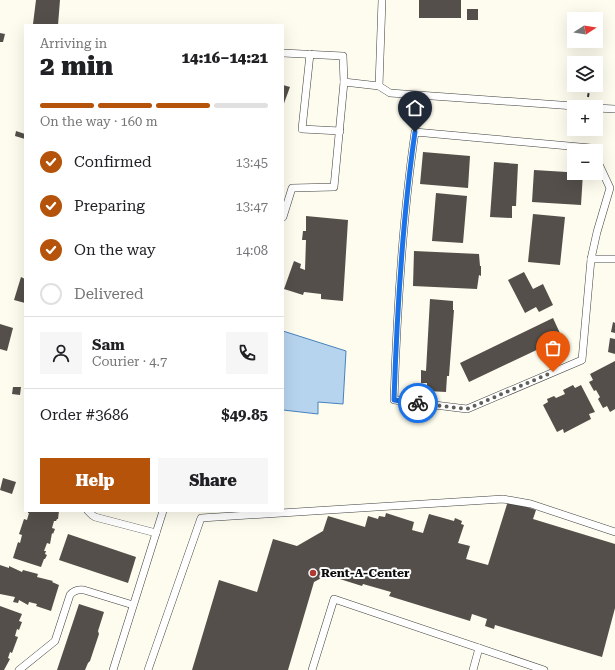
<!DOCTYPE html>
<meta charset="utf-8">
<style>
body{margin:0;font-family:"Roboto Serif",serif;background:#f6f6f6;color:#202124;height:100vh;display:flex;flex-direction:column;font-size:15px;white-space:nowrap}
*{box-sizing:border-box;margin:0}
p{font-size:13px;color:#757577}
.icon{flex:none;width:22px;height:22px;fill:none;stroke:currentColor;stroke-width:2;stroke-linecap:round;stroke-linejoin:round}
.map{position:relative;flex:1;overflow:hidden}
.side{position:absolute;left:24px;top:24px;width:260px;height:488px;display:flex;flex-direction:column;background:#fff;border-radius:0px;box-shadow:0 4px 16px #0002}
.side>*{flex:none}
.needle{width:26px;rotate:78deg}
.fabs{position:absolute;left:567px;top:12px;display:grid;gap:8px}
.fabs a{display:grid;place-items:center;width:36px;height:36px;border-radius:0px;background:#fff;box-shadow:0 4px 16px #0002;font-size:20px}
.pin{position:absolute;display:grid;place-items:center;width:34px;height:34px;color:#fff;margin:-41px -17px;border-radius:50% 50% 50% 0;rotate:-45deg;box-shadow:0 0 4px #0007}
.pin .icon{rotate:45deg}
.courier{position:absolute;display:grid;place-items:center;width:40px;height:40px;margin:-20px;border:3px solid #1a73e8;border-radius:50%;background:#fff;color:#222;box-shadow:0 1px 5px #0007}
.headline em{font-style:normal;font-weight:800}
.headline div{display:flex;flex-direction:column-reverse}
.headline{display:flex;align-items:center;justify-content:space-between;height:68px;padding:0 16px}
h1{font-size:26px;font-weight:800;line-height:30px}
.bar{display:grid;grid-template-columns:repeat(4,1fr);gap:6px 4px;align-content:center;height:48px;padding:0 16px}
.bar i{height:5px;border-radius:3px;background:#e0e0e0}
.bar .on{background:#b45309}
.bar p{grid-column:span 4}
.line{display:flex;align-items:center;gap:10px;padding:0 16px;border-top:1px solid #e0e0e0}
.line div{flex:1}
.round{display:grid;place-items:center;flex:none;width:42px;height:42px;border-radius:0px;background:#f6f6f6}
ol{padding:0 16px;list-style:none}
li{display:flex;align-items:center;gap:12px;height:44px}
li p{margin-inline-start:auto}
li .icon{padding:4px;border-radius:50%;background:#b45309;color:#fff;stroke-width:4}
li:last-child{color:#757577}
li i{width:22px;height:22px;border:2px solid #e0e0e0;border-radius:50%}
.action{display:flex;gap:8px;margin-top:auto;padding:8px 16px}
.action a{flex:1;height:46px;border-radius:0px;background:#b45309;color:#fff;font-size:16px;font-weight:800;line-height:46px;text-align:center}
.action a+a{background:#f6f6f6;color:#202124}
.map>svg:first-child{display:block}
.water{fill:#b7d4ef;stroke:#4682be}
.building{fill:#544f4a}
.lines{fill:none;stroke-linecap:round;stroke-linejoin:round}
.service-casing{stroke:#3f3f3f;stroke-width:8}
.path{stroke:#2e2e2e;stroke-width:2;stroke-dasharray:4 2;stroke-linecap:butt}
.service{stroke:#fff;stroke-width:7}
.done{stroke:#60605b;stroke-width:4;stroke-dasharray:0 7.2}
.route{stroke:#1a73e8;stroke-width:5}
.poi-dot{fill:#ad3a33;stroke:#fff;stroke-width:1.5}
.labels{text-anchor:middle;stroke-width:4;stroke-linejoin:round;paint-order:stroke}
.poi-label{font-size:12px;font-weight:bold;fill:#0c0c0c;stroke:#fff;text-anchor:start}
</style>
<div class="map">
<svg width="615" height="670" viewBox="0 0 615 670">
<rect width="100%" height="100%" fill="#fdfcee"/>
<!-- water -->
<path class="water" d="M283 331 346 351 343 404 318 402V414L283 410Z"/>
<!-- building -->
<g class="building">
<path d="M36 0H60L58 25 33 24Z"/>
<rect x="419" y="0" width="42" height="18"/>
<rect x="467" y="9" width="11" height="11"/>
<path d="M0 33 5 34 3 42H0Z"/>
<path d="M283 85 290 87 283 106Z"/>
<path d="M16 131 25 134V139L15 136Z"/>
<path d="M423 152 470 156 468 188 420 184Z"/>
<path d="M494 162 518 164 516 206H512V218L490 217Z"/>
<path d="M534 170 583 173 581 205 532 202Z"/>
<path d="M436 193 467 196 463 243 432 241Z"/>
<path d="M533 214 565 217 560 265 528 262Z"/>
<path d="M306 216 348 220 343 301 321 299V294L304 292 303 295 284 289 294 261 301 264 300 268 305 270 306 240H302L303 231H306Z"/>
<path d="M414 251 479 254 480 266H481V276L479 275 477 289 413 286Z"/>
<path d="M524 272 533 289 543 284 553 305 539 312 536 307 525 313 508 280Z"/>
<path d="M21 277 25 279V303L14 300Z"/>
<path d="M430 299 453 301V310H454L449 376H447L446 392 427 391V383H421V370L426 371Z"/>
<path d="M553 318 564 342 547 350 545 346 469 382 460 363Z"/>
<path d="M613 322 615 323V333L611 332Z"/>
<path d="M0 324 13 328 7 351 0 349Z"/>
<path d="M610 338 615 339V354L608 352Z"/>
<path d="M615 361V409L610 412 607 406 603 408 598 399 600 397 596 390 594 391 589 382 593 380 590 374Z"/>
<path d="M573 385 575 388 581 385 595 412 589 414 591 419 564 433 563 429 557 432 543 405 548 402 547 399 554 396 556 398 565 394 563 390Z"/>
<path d="M13 387H21L20 395 12 394Z"/>
<path d="M3 478 16 482 12 494 0 490Z"/>
<path d="M508 501 536 510 533 519 615 544V608L602 657 495 625 494 629 485 626 487 619 472 614 470 621 389 596 391 592 363 584 362 586 327 575 314 582 288 670H192L219 580 257 592 273 539 297 546 323 531 328 516 365 527 368 516 378 519 379 516 385 517 386 513 414 522 412 530 423 533 429 514 454 521 455 518 462 521 461 524 464 525 458 543 470 546 466 559 488 565Z"/>
<path d="M28 511H59L58 519H57L56 521H54L52 528 55 529 53 534 52 533 50 544 47 543 44 551H46L45 554 47 555 45 559H44L41 567 13 558 18 542 20 543 22 535 19 534 24 519 27 520 29 513H28Z"/>
<path d="M68 534 136 557 128 583 59 560Z"/>
<path d="M0 565 9 568V566L22 572 23 570 38 574 37 577 53 581 52 582 59 585 51 611 36 606 37 604 29 602 28 605 19 600 18 603 13 602 15 597 0 594Z"/>
<path d="M79 604 104 612 98 631 99 634 90 661 88 663 85 670H57Z"/>
<path d="M0 606 22 614 19 621 22 622 19 630 17 629 15 636 18 637 12 653 10 652 8 658 10 659 4 670H0Z"/>
</g>
<g class="lines">
<!-- service casing -->
<g class="service-casing">
<g id="service">
<path d="M283 53 343 56 344 82 334 187 292 188 283 217"/>
<path d="M310 54 302 129 340 131"/>
<path d="M344 82 379 86 390 93 588 107"/>
<path d="M379 86 382 0"/>
<path d="M596 108 615 109"/>
<path d="M593 151 591 148 415 132C402 221 397 311 394 400L467 409 582 360 591 259 597 232 610 188 596 158"/>
<path d="M591 259H615"/>
<path d="M88 511 92 515 95 517 156 533"/>
<path d="M19 670 55 641 70 595C74 590 78 589 84 590L133 605"/>
<path d="M113 670 163 511"/>
<path d="M148 670 201 518 503 499 531 504 615 532"/>
<path d="M312 670 334 599 544 670"/>
<path d="M473 670 479 648"/>
</g>
</g>
<!-- path -->
<path class="path" d="M588 97 589 90"/>
<!-- service -->
<use href="#service" class="service"/>
</g>
<g class="lines">
<!-- done -->
<path class="done" d="M418 403 467 409 553 372"/>
<!-- route -->
<path class="route" d="M415 132C402 221 397 311 394 400L418 403"/>
</g>
<!-- markers -->
<circle class="poi-dot" cx="313" cy="573" r="4"/>
<g class="labels">
<!-- poi labels -->
<g class="poi-label">
<text x="321" y="577">Rent-A-Center</text>
</g>
</g>
</svg>
<div class="fabs">
<a><svg class="needle" viewBox="-14 -14 28 28"><path d="M0-13l5 13h-10z" fill="#e53935"/><path d="M0 13l5-13h-10z" fill="#757577"/></svg></a>
<a><svg class="icon" aria-label="layers" viewBox="0 0 24 24"><path d="M12 4l9 5-9 5-9-5zM3 14l9 5 9-5"/></svg></a>
<a>+</a>
<a>−</a>
</div>
<div class="pin" style="left:553px;top:372px;background:#ea580c"><svg class="icon" aria-label="bag" viewBox="0 0 24 24"><path d="M5 8h14l-1 12H6zM9 8a3 3 0 0 1 6 0"/></svg></div>
<div class="pin" style="left:415px;top:132px;background:#1f2937"><svg class="icon" aria-label="home" viewBox="0 0 24 24"><path d="M3 11l9-7 9 7M6 9v11h12V9"/></svg></div>
<div class="courier" style="left:418px;top:403px"><svg class="icon" aria-label="bike" viewBox="0 0 24 24"><circle cx="6" cy="16" r="4"/><circle cx="18" cy="16" r="4"/><path d="M6 16l4-8h5l3 8M10 8l3 8H6M13 5h3"/></svg></div>
<section class="side">
<div class="headline"><div><h1>2 min</h1><p>Arriving in</p></div><em>14:16–14:21</em></div>
<div class="bar"><i class="on"></i><i class="on"></i><i class="on"></i><i></i><p>On the way · 160 m</p></div>
<ol>
<li><svg class="icon" aria-label="check" viewBox="0 0 24 24"><path d="M5 12l5 5 9-10"/></svg>Confirmed<p>13:45</p></li>
<li><svg class="icon" aria-label="check" viewBox="0 0 24 24"><path d="M5 12l5 5 9-10"/></svg>Preparing<p>13:47</p></li>
<li><svg class="icon" aria-label="check" viewBox="0 0 24 24"><path d="M5 12l5 5 9-10"/></svg>On the way<p>14:08</p></li>
<li><i></i>Delivered</li>
</ol>
<div class="line" style="height:72px"><a class="round"><svg class="icon" aria-label="person" viewBox="0 0 24 24"><circle cx="12" cy="8" r="4"/><path d="M4 21q1-7 8-7t8 7"/></svg></a><div><b>Sam</b><p>Courier · 4.7</p></div><a class="round"><svg class="icon" aria-label="phone" viewBox="0 0 24 24"><path d="M5 4h4l2 5-3 2q2 4 5 5l2-3 5 2v4C11 20 4 13 5 4z"/></svg></a></div>
<div class="line" style="height:52px"><div>Order #3686</div><b>$49.85</b></div>
<div class="action"><a>Help</a><a>Share</a></div>
</section>
</div>
